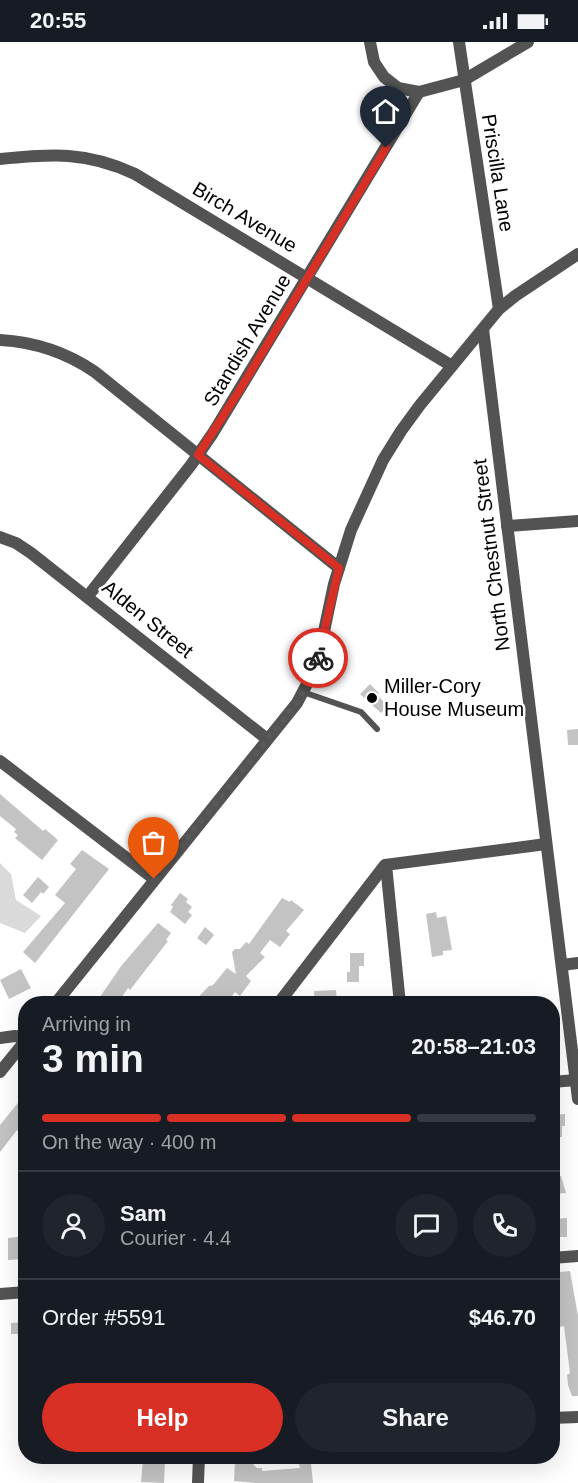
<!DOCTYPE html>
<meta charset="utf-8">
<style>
body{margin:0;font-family:Arial,sans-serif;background:#20242c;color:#f1f3f6;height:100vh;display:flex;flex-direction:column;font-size:22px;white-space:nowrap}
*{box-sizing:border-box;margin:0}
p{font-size:20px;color:#9ea1a6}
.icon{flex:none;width:33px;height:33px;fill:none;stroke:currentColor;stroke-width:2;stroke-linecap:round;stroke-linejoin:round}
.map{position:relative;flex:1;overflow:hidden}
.panel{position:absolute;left:18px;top:954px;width:542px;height:468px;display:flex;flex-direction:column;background:#171b24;border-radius:24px;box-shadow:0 6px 24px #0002}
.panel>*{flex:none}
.pin{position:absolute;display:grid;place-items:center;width:51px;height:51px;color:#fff;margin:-62px -26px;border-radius:50% 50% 50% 0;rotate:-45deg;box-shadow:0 0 6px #0007}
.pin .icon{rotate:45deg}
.courier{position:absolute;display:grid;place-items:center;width:60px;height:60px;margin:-30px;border:4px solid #d93025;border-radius:50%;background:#fff;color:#222;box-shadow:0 2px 8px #0007}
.head em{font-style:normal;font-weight:600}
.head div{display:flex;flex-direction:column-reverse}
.head{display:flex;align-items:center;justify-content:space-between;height:102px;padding:0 24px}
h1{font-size:39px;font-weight:600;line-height:45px}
.bar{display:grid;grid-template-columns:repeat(4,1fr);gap:9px 6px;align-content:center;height:72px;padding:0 24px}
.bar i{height:8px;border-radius:4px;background:#363941}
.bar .selected{background:#d93025}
.bar p{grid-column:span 4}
.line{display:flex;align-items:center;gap:15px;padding:0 24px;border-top:2px solid #363941}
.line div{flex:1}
.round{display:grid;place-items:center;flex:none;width:63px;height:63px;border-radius:32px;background:#20242c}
.primary-button{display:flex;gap:12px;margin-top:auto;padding:12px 24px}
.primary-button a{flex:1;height:69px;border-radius:36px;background:#d93025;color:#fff;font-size:24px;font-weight:600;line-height:69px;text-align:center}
.primary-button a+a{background:#20242c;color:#f1f3f6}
.status{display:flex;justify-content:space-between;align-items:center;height:42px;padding:0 30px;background:#171b24;direction:ltr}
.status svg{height:16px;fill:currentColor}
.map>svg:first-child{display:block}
.green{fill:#dadada}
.building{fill:#c3c3c3}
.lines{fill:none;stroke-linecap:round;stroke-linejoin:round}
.service{stroke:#535353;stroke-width:6}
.minor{stroke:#535353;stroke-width:12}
.tertiary{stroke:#535353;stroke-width:12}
.done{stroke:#595959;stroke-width:6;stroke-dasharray:0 10.8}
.route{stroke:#d93025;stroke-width:8}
.poi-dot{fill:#000;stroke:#fff;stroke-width:2}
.labels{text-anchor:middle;stroke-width:5;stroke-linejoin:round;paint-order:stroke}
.street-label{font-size:20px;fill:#000;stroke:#fff}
.poi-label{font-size:20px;fill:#000;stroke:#fff;text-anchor:start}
</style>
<div class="status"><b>20:55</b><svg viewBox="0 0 49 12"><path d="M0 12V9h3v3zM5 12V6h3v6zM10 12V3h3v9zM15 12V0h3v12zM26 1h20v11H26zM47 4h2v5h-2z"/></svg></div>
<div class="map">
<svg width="578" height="1441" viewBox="0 0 578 1441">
<rect width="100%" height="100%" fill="#fff"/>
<!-- green -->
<path class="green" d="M0 821 11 832 16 858 41 874 25 891 0 881Z"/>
<!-- building -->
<g class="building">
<path d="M370 642 379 651 377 653 388 664 381 671 360 652Z"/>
<path d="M578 687V703H568L567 688Z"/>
<path d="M0 752 43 789 45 787 58 798 42 818 15 796 18 793 14 790 16 787 0 774Z"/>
<path d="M82 808 109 827 35 921 23 910 65 861 55 853 76 827 70 822Z"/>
<path d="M38 835 49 845 43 852 41 850 32 861 23 853Z"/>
<path d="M180 851 188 857 186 860 192 865 188 870 192 873 185 882 170 870 173 865 171 863Z"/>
<path d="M282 856 290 860 291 858 304 868 286 889 290 892 280 905 270 898 260 911 265 915 246 934 251 939 240 954 235 950 226 962H192L209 944 213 943 227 926 236 932 232 910 235 907H240L246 900 249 902Z"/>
<path d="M436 870 437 876 446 874 452 908 443 909V913L432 915 426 872Z"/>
<path d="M158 881 171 891 166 898 168 899 130 948 128 946 117 962H95L122 923Z"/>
<path d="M205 885 214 893 206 903 197 896Z"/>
<path d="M350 911H364V924H359V940H347V930H350Z"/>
<path d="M21 927 31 946 9 957 0 938Z"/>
<path d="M336 948 337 962H315L314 949Z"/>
<path d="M26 1051V1095L17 1088 0 1110V1083Z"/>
<path d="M565 1072V1084H562V1095L552 1096V1073Z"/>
<path d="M552 1134H561L566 1151 555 1152 554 1149H552Z"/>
<path d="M567 1176V1195H557V1191L555 1192 554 1177Z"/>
<path d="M18 1195V1197H26V1217L8 1218V1196Z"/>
<path d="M570 1229 578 1274V1354H572L568 1343 567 1333 570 1331 564 1284 559 1285 555 1242H560V1230Z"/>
<path d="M22 1280 23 1292H11V1281Z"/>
<path d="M143 1418 165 1420 164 1441 141 1440Z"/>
<path d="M235 1419 251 1420 257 1426H262V1429L300 1426 299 1422H311L313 1441H256L234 1439Z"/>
</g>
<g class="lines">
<!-- service -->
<path class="service" d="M303 650 361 670 377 687"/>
<!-- minor -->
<g class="minor">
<path d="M370 0 374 20 384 35 398 46 419 50 464 38 528 0"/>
<path d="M459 0 499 267"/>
<path d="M0 117C52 112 86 109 135 132L452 324"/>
<path d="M483 287 578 1057"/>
<path d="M0 298C36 300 66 310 95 330L339 526"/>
<path d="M507 484 578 479"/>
<path d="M0 495 16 501 31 511 267 697"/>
<path d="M88 554 191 423 213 391 419 50"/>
<path d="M0 719 154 837"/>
<path d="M386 823 400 962"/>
<path d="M562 923 578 921"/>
<path d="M278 962 385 823 546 802"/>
<path d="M0 996 15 994 26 996"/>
<path d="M552 1040 576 1038"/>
<path d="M552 1216 578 1214"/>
<path d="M0 1252 26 1250"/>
<path d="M552 1376 578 1375"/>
<path d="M198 1441 199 1414"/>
</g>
<!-- tertiary -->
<g class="tertiary">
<path d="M55 962 297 661 309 638 319 613 334 542 351 488 383 418 401 389 420 363 499 267 515 254 578 212"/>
<path d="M0 1030 26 998"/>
</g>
</g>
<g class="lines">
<!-- done -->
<path class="done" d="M154 837 297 661 309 639 318 616"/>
<!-- route -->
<path class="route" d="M318 616 339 526 198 413 236 354 386 106"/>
</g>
<!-- markers -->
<circle class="poi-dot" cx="372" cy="656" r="6"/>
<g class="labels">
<!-- street labels -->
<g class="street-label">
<text transform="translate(498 131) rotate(81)" y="7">Priscilla Lane</text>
<text transform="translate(245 175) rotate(31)" y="7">Birch Avenue</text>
<text transform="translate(247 298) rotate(-59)" y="7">Standish Avenue</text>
<text transform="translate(491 513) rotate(-97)" y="7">North Chestnut Street</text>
<text transform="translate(148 577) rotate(39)" y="7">Alden Street</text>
</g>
<!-- poi labels -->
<g class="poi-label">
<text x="384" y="651">Miller-Cory<tspan x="384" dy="23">House Museum</tspan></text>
</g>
</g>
</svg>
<div class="pin" style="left:154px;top:837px;background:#ea580c"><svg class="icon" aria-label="bag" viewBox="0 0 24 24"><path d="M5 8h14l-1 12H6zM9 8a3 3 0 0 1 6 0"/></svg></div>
<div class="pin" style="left:386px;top:106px;background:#1f2937"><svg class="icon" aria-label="home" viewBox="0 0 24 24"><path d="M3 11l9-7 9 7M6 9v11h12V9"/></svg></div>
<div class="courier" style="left:318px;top:616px"><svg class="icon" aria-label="bike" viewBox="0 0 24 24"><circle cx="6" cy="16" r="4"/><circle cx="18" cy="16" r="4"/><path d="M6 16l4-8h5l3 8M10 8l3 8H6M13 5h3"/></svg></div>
<section class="panel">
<div class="head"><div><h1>3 min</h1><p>Arriving in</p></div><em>20:58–21:03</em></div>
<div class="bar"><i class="selected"></i><i class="selected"></i><i class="selected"></i><i></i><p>On the way · 400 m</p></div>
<div class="line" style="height:108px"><a class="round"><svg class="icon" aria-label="person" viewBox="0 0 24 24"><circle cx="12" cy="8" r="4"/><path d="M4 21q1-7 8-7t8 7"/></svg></a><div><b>Sam</b><p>Courier · 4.4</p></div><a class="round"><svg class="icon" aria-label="chat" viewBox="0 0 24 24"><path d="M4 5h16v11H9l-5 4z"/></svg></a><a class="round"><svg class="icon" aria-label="phone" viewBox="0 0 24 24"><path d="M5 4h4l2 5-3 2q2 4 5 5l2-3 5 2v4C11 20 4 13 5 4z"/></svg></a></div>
<div class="line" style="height:78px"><div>Order #5591</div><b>$46.70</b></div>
<div class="primary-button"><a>Help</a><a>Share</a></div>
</section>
</div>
